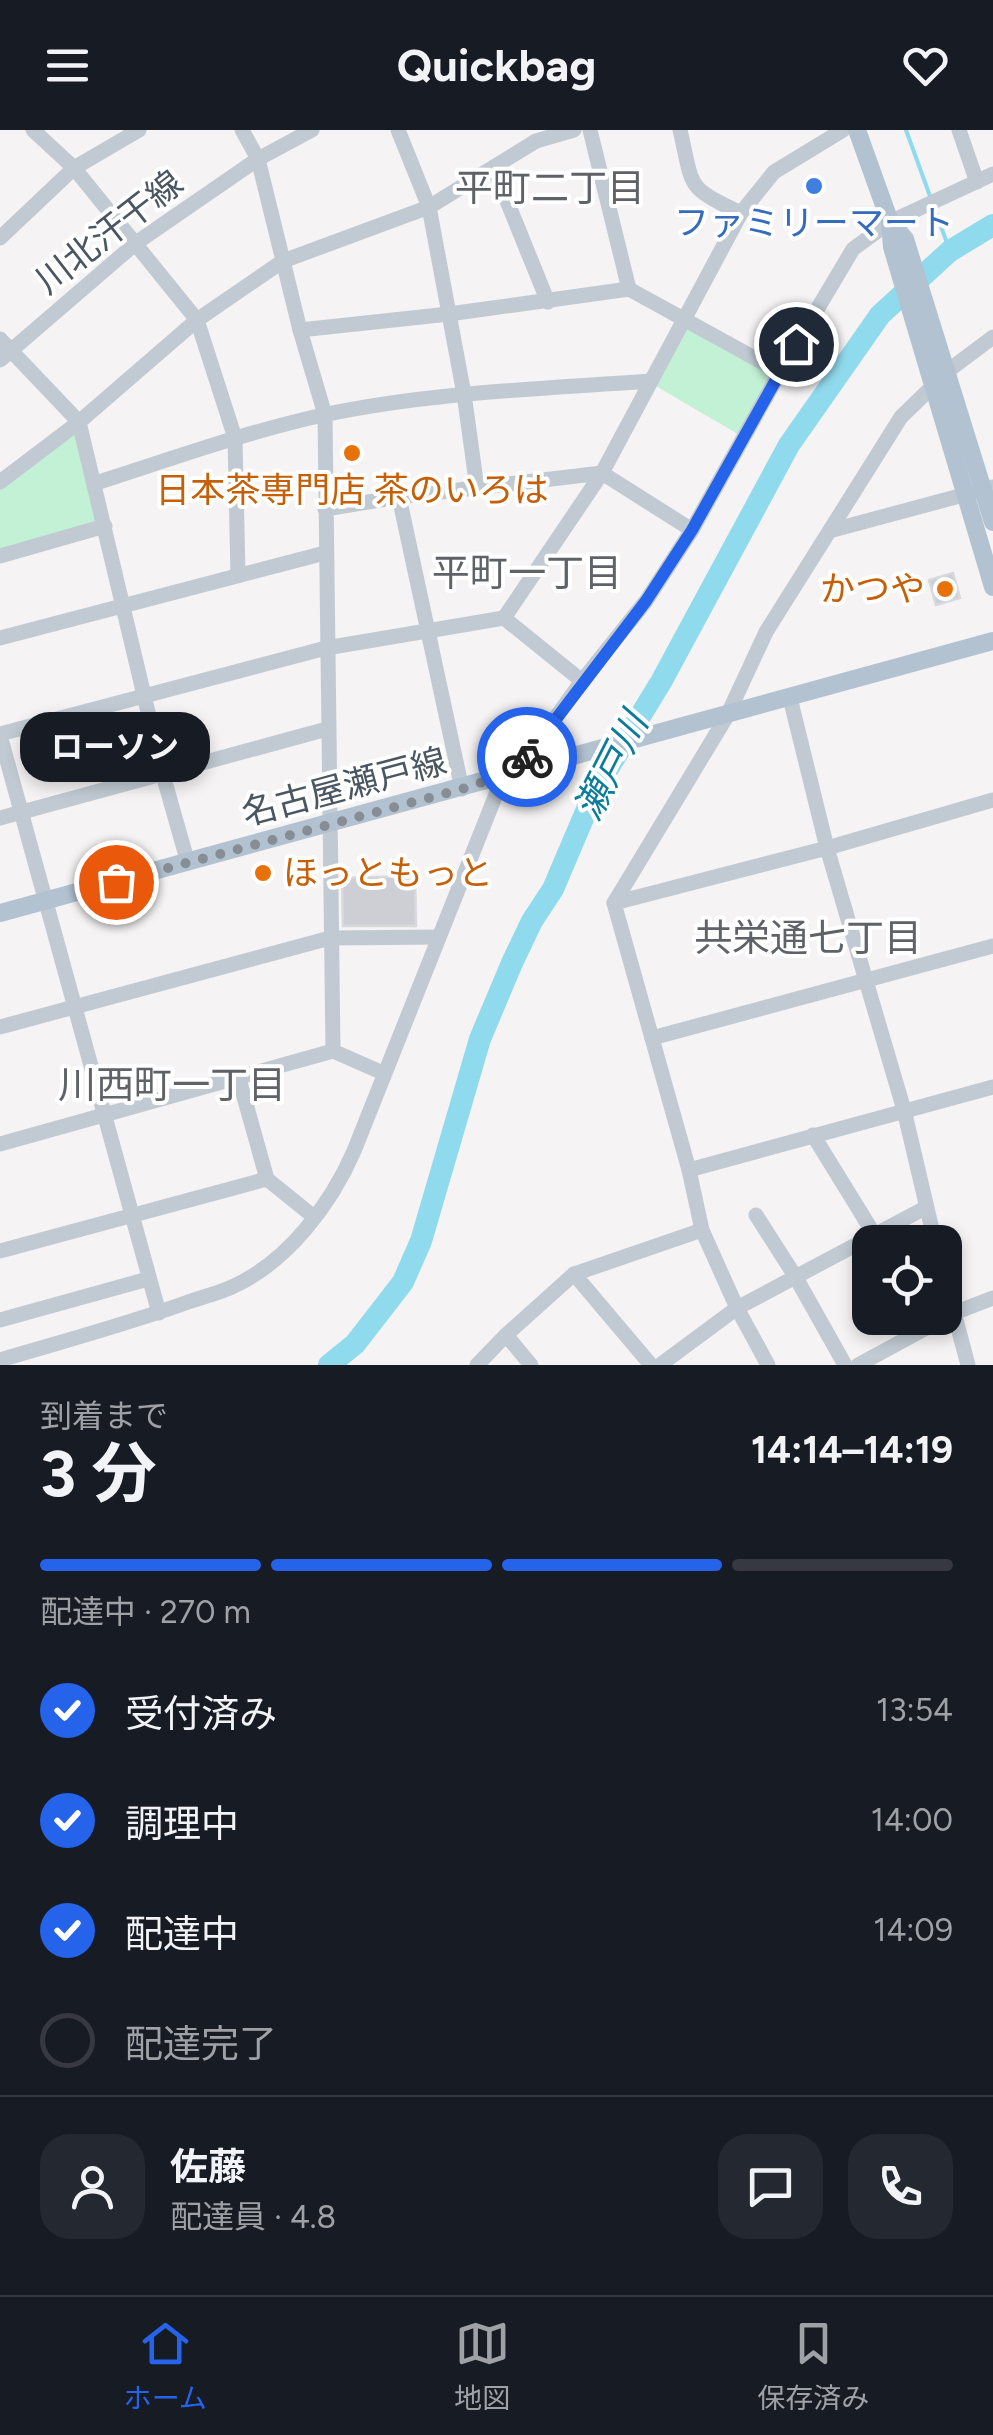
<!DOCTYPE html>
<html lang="ja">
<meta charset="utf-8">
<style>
body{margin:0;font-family:Figtree,"Noto Sans JP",sans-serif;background:#242831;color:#f1f3f6;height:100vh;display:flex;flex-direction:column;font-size:38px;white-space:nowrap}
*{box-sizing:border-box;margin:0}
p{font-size:32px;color:#9ea1a6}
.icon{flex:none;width:55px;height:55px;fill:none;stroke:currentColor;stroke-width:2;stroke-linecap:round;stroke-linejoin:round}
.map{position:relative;height:1235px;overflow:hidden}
.drawer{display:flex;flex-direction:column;background:#171b24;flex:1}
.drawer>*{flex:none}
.tools{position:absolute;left:852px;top:1095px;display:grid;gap:20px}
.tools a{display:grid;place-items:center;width:110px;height:110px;border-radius:20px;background:#171b24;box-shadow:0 5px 15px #0003;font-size:50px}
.pin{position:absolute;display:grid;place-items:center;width:85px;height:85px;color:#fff;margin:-42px;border:5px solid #fff;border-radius:50%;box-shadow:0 2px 10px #0007}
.courier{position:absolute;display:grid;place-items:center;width:100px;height:100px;margin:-50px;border:8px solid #2563eb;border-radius:50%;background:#fff;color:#222;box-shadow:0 2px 12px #0007}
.bubble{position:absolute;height:70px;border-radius:30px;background:#171b24;box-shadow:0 5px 15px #0003;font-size:32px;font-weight:700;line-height:70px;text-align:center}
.summary em{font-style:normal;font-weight:700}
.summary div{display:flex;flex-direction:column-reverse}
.summary{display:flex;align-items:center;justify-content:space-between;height:170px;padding:0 40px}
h1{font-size:65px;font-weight:700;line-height:75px}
.bar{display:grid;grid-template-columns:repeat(4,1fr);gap:15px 10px;align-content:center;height:120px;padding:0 40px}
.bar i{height:12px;border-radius:8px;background:#363941}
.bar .selected{background:#2563eb}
.bar p{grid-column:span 4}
.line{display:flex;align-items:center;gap:25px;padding:0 40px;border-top:2px solid #363941}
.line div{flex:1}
.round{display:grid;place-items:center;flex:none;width:105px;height:105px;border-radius:30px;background:#242831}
ol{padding:0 40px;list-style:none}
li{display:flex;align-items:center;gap:30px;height:110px}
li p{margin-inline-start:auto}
li .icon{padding:10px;border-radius:50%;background:#2563eb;color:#fff;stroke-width:4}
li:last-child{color:#9ea1a6}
li i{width:55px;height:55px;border:5px solid #363941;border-radius:50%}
header{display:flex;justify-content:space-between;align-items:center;height:130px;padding:0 40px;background:#171b24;font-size:45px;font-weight:700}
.tabs{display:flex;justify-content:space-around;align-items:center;height:140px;border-top:2px solid #363941;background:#171b24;font-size:28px;color:#9ea1a6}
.tabs a{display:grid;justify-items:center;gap:5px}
.tabs .selected{color:#2563eb}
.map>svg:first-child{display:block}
.green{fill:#c3f1d5}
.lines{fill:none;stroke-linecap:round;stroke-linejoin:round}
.stream{stroke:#90daee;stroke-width:4}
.river{stroke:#90daee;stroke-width:22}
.building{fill:#cdcfd5;stroke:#d7d9de;stroke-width:2.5}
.minor{stroke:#c1cad2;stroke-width:15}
.major{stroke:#b3c2d1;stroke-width:18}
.done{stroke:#868d94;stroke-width:10;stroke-dasharray:0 18}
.route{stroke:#2563eb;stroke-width:12}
.shop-dot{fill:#3f7fe0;stroke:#fff;stroke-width:4}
.food-dot{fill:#e8710a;stroke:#fff;stroke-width:4}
.labels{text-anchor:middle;stroke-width:8;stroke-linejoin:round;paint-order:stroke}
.shop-label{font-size:35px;fill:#366cbe;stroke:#fff}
.street-label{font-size:35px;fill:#4a5661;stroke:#fff}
.food-label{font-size:35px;fill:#c56008;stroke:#fff}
.neighbourhood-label{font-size:38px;fill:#5f6368;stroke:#fff}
.water-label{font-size:38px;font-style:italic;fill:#0c7c9b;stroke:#fff}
</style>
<header><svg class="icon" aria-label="menu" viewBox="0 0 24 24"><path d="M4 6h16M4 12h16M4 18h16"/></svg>Quickbag<svg class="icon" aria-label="heart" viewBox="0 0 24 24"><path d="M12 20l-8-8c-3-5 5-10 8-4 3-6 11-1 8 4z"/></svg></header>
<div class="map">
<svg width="993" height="1235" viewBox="0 0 993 1235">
<rect width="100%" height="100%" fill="#f5f3f3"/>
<!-- green -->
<g class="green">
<path d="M687 195 776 244 743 307 654 255Z"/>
<path d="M76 298 98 393 0 420V357Z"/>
</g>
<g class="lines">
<!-- stream -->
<g class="stream">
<path d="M906 0 930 66"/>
<path d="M933 75 950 121"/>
</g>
<!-- river -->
<path class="river" d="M329 1235 355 1214 403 1152 421 1111 480 909 512 833 532 791 553 759 596 658 661 552 789 315 880 185 950 121 993 95"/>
</g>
<!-- building -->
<g class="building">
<path d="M953 443 960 468 936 475 929 450Z"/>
<path d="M415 746 416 796H343L342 748Z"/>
</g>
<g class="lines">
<!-- minor -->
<g class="minor">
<path d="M33 0 74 38 197 190 235 308 238 445"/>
<path d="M242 0 258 29 300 200 325 285 333 921"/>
<path d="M398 0 429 77 464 264 477 358"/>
<path d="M590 0 629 159"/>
<path d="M680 0C694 60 685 56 741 83"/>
<path d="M959 0 977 52"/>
<path d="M494 39 548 172"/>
<path d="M0 108 74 38 139 0"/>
<path d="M300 200 449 184 629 159 780 242"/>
<path d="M0 209 79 292 163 645 188 733"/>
<path d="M0 230 136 113 258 29 312 0"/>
<path d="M945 243 993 207"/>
<path d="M0 352 79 292 197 190 283 131 429 77 536 11 574 0"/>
<path d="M96 353C171 329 246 302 323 285 430 262 541 259 650 251"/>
<path d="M399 367 462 659"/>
<path d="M325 379 399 367 602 343 692 400"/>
<path d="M833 400 993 357"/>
<path d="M0 426 105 396"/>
<path d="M504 488 582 551"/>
<path d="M0 508 325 423"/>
<path d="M790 568 827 718 904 980 935 1112"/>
<path d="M0 604 326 518 504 488 602 343 741 83 774 42 843 0"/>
<path d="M0 605 159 1183"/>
<path d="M0 688 327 599"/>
<path d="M614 773 827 718 993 670"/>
<path d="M0 897 330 808 438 807"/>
<path d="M652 908 993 816"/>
<path d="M239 949 267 1049 314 1087"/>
<path d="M813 1005 874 1104"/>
<path d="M0 1014 333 921 383 943"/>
<path d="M689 1040 993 957"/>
<path d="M756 1085 795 1146 845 1235"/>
<path d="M0 1121 267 1049"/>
<path d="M574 1144 651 1235"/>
<path d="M945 1149 968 1235"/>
<path d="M0 1190 148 1149"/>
<path d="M506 1205 531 1235"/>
<path d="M0 1230C64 1211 128 1194 191 1171 205 1166 220 1163 234 1156 288 1131 331 1074 354 1021L499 657 518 640 582 551 646 471 692 400 780 242 853 119 890 92 993 44"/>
<path d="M477 1235 506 1205 574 1144 702 1100"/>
<path d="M660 1235 737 1178 925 1078"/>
<path d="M768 1235 737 1178 702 1100 689 1040 614 773 727 586 766 502 901 287 933 256"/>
<path d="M858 1235 954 1183 993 1168"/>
</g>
<!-- major -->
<g class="major">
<path d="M857 0 890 92 892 117 993 457"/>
<path d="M890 92 905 109 993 392"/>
<path d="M0 783 993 511"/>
</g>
</g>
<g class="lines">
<!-- done -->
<path class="done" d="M116 752 462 659 518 640 527 627"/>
<!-- route -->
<path class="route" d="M527 627 646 471 692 400 796 214"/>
</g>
<!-- markers -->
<circle class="shop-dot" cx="814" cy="56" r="10"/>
<g class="food-dot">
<circle cx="352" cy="323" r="10"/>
<circle cx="945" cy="459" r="10"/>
<circle cx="263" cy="743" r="10"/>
</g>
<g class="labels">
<!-- shop labels -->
<g class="shop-label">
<text x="814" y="105">ファミリーマート</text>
</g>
<!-- street labels -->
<g class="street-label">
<text transform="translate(109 102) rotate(-38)" y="12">川北汗干線</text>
<text transform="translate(344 657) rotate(-15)" y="12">名古屋瀬戸線</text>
</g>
<!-- food labels -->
<g class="food-label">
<text x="352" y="372">日本茶専門店 茶のいろは</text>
<text x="925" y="471" text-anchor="end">かつや</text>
<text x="283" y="755" text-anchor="start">ほっともっと</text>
</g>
<!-- neighbourhood labels -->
<g class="neighbourhood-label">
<text x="550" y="71">平町二丁目</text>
<text x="527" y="456">平町一丁目</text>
<text x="808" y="821">共栄通七丁目</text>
<text x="172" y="968">川西町一丁目</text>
</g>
<!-- water labels -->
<g class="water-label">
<text transform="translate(611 636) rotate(-63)" y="13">瀬戸川</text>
</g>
</g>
</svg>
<div class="tools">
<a><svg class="icon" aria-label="locate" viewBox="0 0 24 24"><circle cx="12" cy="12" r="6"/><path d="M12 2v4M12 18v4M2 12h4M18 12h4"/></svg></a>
</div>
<div class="pin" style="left:116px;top:752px;background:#ea580c"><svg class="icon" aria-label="bag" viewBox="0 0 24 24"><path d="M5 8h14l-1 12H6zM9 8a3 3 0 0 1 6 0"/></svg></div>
<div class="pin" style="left:796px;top:214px;background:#1f2937"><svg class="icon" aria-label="home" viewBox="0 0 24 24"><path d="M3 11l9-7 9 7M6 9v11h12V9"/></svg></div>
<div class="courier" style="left:527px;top:627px"><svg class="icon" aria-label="bike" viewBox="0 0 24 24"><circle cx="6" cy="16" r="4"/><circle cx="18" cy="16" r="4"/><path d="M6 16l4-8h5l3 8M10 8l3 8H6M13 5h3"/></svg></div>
<div class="bubble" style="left:20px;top:582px;width:190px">ローソン</div>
</div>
<section class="drawer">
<div class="summary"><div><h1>3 分</h1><p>到着まで</p></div><em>14:14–14:19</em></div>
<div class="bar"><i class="selected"></i><i class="selected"></i><i class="selected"></i><i></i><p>配達中 · 270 m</p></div>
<ol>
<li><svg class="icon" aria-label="check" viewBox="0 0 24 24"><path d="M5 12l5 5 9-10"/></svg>受付済み<p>13:54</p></li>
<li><svg class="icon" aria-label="check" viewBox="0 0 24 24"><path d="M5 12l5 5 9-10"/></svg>調理中<p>14:00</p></li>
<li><svg class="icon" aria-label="check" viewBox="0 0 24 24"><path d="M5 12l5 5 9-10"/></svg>配達中<p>14:09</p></li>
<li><i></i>配達完了</li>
</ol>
<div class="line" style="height:180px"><a class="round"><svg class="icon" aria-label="person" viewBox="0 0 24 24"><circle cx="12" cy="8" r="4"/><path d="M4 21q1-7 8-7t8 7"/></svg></a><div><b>佐藤</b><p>配達員 · 4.8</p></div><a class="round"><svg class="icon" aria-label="chat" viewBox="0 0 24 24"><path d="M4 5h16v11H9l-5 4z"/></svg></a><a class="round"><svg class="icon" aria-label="phone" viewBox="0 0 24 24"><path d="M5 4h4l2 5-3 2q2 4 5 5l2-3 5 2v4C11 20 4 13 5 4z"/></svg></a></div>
</section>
<nav class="tabs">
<a class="selected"><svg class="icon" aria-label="home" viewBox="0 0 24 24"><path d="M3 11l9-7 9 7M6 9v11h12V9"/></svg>ホーム</a>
<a><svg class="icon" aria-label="map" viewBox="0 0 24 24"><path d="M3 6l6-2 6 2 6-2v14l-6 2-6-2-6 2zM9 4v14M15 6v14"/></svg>地図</a>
<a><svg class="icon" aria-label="saved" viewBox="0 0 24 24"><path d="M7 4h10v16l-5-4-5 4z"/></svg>保存済み</a>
</nav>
